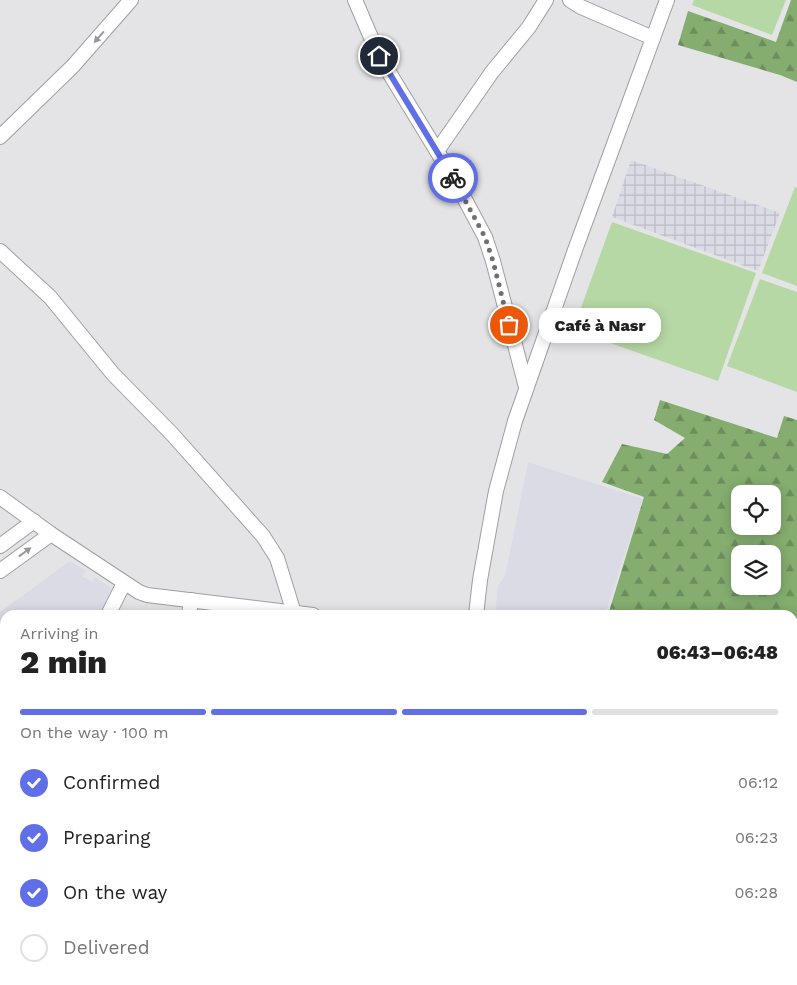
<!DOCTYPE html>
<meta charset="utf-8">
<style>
body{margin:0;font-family:"Work Sans",sans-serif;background:#f6f6f6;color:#222;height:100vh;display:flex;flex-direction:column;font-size:19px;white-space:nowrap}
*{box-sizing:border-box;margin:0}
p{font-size:16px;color:#767676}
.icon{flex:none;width:28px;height:28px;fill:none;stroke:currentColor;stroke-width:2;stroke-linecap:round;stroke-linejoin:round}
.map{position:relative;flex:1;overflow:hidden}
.details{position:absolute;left:0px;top:610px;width:798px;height:375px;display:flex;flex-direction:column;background:#fff;border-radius:15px 15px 0 0;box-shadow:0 2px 12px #0003}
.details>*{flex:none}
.fabs{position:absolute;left:731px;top:485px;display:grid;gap:10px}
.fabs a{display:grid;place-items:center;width:50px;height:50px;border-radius:10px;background:#fff;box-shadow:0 2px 12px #0003;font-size:25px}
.pin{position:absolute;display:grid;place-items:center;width:42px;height:42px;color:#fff;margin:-21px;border:2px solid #fff;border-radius:50%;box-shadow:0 1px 5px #0007}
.courier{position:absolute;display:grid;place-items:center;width:50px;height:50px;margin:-25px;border:4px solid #606fe7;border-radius:50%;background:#fff;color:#222;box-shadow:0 1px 6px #0007}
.bubble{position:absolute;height:35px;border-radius:15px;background:#fff;box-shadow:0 2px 12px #0003;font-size:16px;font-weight:800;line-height:35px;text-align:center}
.summary em{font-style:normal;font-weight:800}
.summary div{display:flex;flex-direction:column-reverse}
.summary{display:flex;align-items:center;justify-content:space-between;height:85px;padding:0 20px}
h1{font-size:32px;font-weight:800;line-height:38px}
.bar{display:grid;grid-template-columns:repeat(4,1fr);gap:8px 5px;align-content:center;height:60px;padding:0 20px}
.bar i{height:6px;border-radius:4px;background:#e0e0e0}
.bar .current{background:#606fe7}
.bar p{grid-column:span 4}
ol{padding:0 20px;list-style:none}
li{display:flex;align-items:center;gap:15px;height:55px}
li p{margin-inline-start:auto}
li .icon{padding:5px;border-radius:50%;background:#606fe7;color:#fff;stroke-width:4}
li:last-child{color:#767676}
li i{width:28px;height:28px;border:2px solid #e0e0e0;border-radius:50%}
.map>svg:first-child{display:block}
.built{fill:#dbdbe6}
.industrial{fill:url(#industrial-grid)}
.forest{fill:url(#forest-firs);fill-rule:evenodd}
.pitch{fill:#b6d8a5}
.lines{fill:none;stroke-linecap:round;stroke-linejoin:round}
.minor-casing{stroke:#9f9fa2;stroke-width:16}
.minor{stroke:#fff;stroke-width:14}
.oneway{fill:#989898}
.done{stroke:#707071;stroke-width:5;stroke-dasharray:0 9}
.route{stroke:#606fe7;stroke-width:6}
</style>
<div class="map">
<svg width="797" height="985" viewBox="0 0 797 985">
<defs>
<pattern id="industrial-grid" width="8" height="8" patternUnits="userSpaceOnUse" patternTransform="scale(1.25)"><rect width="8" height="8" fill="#dbdbe6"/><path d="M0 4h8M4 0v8" fill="none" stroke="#bcbcc6"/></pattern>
<pattern id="forest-firs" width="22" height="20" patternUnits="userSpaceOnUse" patternTransform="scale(1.25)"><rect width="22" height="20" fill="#84ad6f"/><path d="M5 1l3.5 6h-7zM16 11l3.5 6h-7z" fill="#6d8d5c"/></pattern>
</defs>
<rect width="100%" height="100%" fill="#e4e4e7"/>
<!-- built -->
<g class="built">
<path d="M528 462 643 499 605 615H495L498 586 505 576Z"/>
<path d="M70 561 86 571 82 576 92 582 95 577 114 590 103 615H5V727L0 724V612Z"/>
</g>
<!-- industrial -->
<path class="industrial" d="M631 160 780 213 758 271 612 217Z"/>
<!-- forest -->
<g class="forest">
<path d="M791 0H797V82L780 75 678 45 688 11 776 42Z"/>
<path d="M660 400 777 438 784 416 797 420V977L793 985H568L567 980H792V615H608L644 497 602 482 622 444 667 454 685 438 654 420ZM740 494H772V526H740ZM740 554H772V586H740Z"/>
</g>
<!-- pitch -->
<g class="pitch">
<path d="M694 0H786L772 35 692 5Z"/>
<path d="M795 187 797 188V286L762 273Z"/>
<path d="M612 222 756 273 718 381 573 330Z"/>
<path d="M760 279 797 292V392L727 366Z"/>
</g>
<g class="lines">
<!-- minor casing -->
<g class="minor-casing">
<g id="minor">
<path d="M355 0 379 56 454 179 485 237 493 261 526 387"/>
<path d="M570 0 581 7 653 38"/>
<path d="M0 137 73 66 131 0"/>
<path d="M437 151 492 72 529 27 546 0"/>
<path d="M0 251 50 297 113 374 172 434 263 536 277 558 294 613"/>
<path d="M0 497 51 534 139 592 147 595 313 615"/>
<path d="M0 546 34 521"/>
<path d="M0 571 51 534"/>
<path d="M108 615 124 583"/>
<path d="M189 615 191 600"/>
<path d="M476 615 480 580 496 491 515 421 575 250 667 0"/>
<path d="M0 729 5 732"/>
<path d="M0 849 5 851"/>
<path d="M0 966 5 969"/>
<path d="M24 980 33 985"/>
<path d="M235 980 244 985"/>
<path d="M450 980 451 985"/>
<path d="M545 980 546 985"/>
<path d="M184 985 186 980"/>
<path d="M258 985 259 980"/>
</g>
</g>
<!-- minor -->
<use href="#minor" class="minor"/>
</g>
<!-- one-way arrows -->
<defs><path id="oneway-solid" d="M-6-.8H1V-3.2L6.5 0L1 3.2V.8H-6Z" transform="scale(1.25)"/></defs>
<g class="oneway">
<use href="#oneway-solid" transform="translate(99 37) rotate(131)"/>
<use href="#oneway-solid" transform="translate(25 552) rotate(-36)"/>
</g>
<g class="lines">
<!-- done -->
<path class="done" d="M453 178 485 237 493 261 509 325"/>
<!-- route -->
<path class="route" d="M379 56 453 178"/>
</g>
</svg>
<div class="fabs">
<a><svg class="icon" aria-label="locate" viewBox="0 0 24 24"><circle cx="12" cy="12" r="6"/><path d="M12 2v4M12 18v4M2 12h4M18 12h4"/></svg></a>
<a><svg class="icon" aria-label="layers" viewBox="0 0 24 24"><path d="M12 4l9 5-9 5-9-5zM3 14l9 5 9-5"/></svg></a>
</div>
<div class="pin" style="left:509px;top:325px;background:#ea580c"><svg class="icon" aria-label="bag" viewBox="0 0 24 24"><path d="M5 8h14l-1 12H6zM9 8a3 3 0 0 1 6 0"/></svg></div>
<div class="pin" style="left:379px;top:56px;background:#1f2937"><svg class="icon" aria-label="home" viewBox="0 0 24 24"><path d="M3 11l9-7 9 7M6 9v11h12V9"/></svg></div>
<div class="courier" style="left:453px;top:178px"><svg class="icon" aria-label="bike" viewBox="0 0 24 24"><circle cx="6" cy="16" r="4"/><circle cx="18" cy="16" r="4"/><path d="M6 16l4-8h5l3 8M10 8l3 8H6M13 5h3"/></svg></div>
<div class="bubble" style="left:539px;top:308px;width:122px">Café à Nasr</div>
<section class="details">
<div class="summary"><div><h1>2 min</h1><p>Arriving in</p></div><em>06:43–06:48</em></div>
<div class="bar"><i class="current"></i><i class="current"></i><i class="current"></i><i></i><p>On the way · 100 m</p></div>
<ol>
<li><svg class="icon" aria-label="check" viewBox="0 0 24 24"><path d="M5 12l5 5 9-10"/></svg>Confirmed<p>06:12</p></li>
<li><svg class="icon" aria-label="check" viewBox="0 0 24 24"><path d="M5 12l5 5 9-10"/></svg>Preparing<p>06:23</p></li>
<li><svg class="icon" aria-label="check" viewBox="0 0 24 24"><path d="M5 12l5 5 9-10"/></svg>On the way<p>06:28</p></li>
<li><i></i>Delivered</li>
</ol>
</section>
</div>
